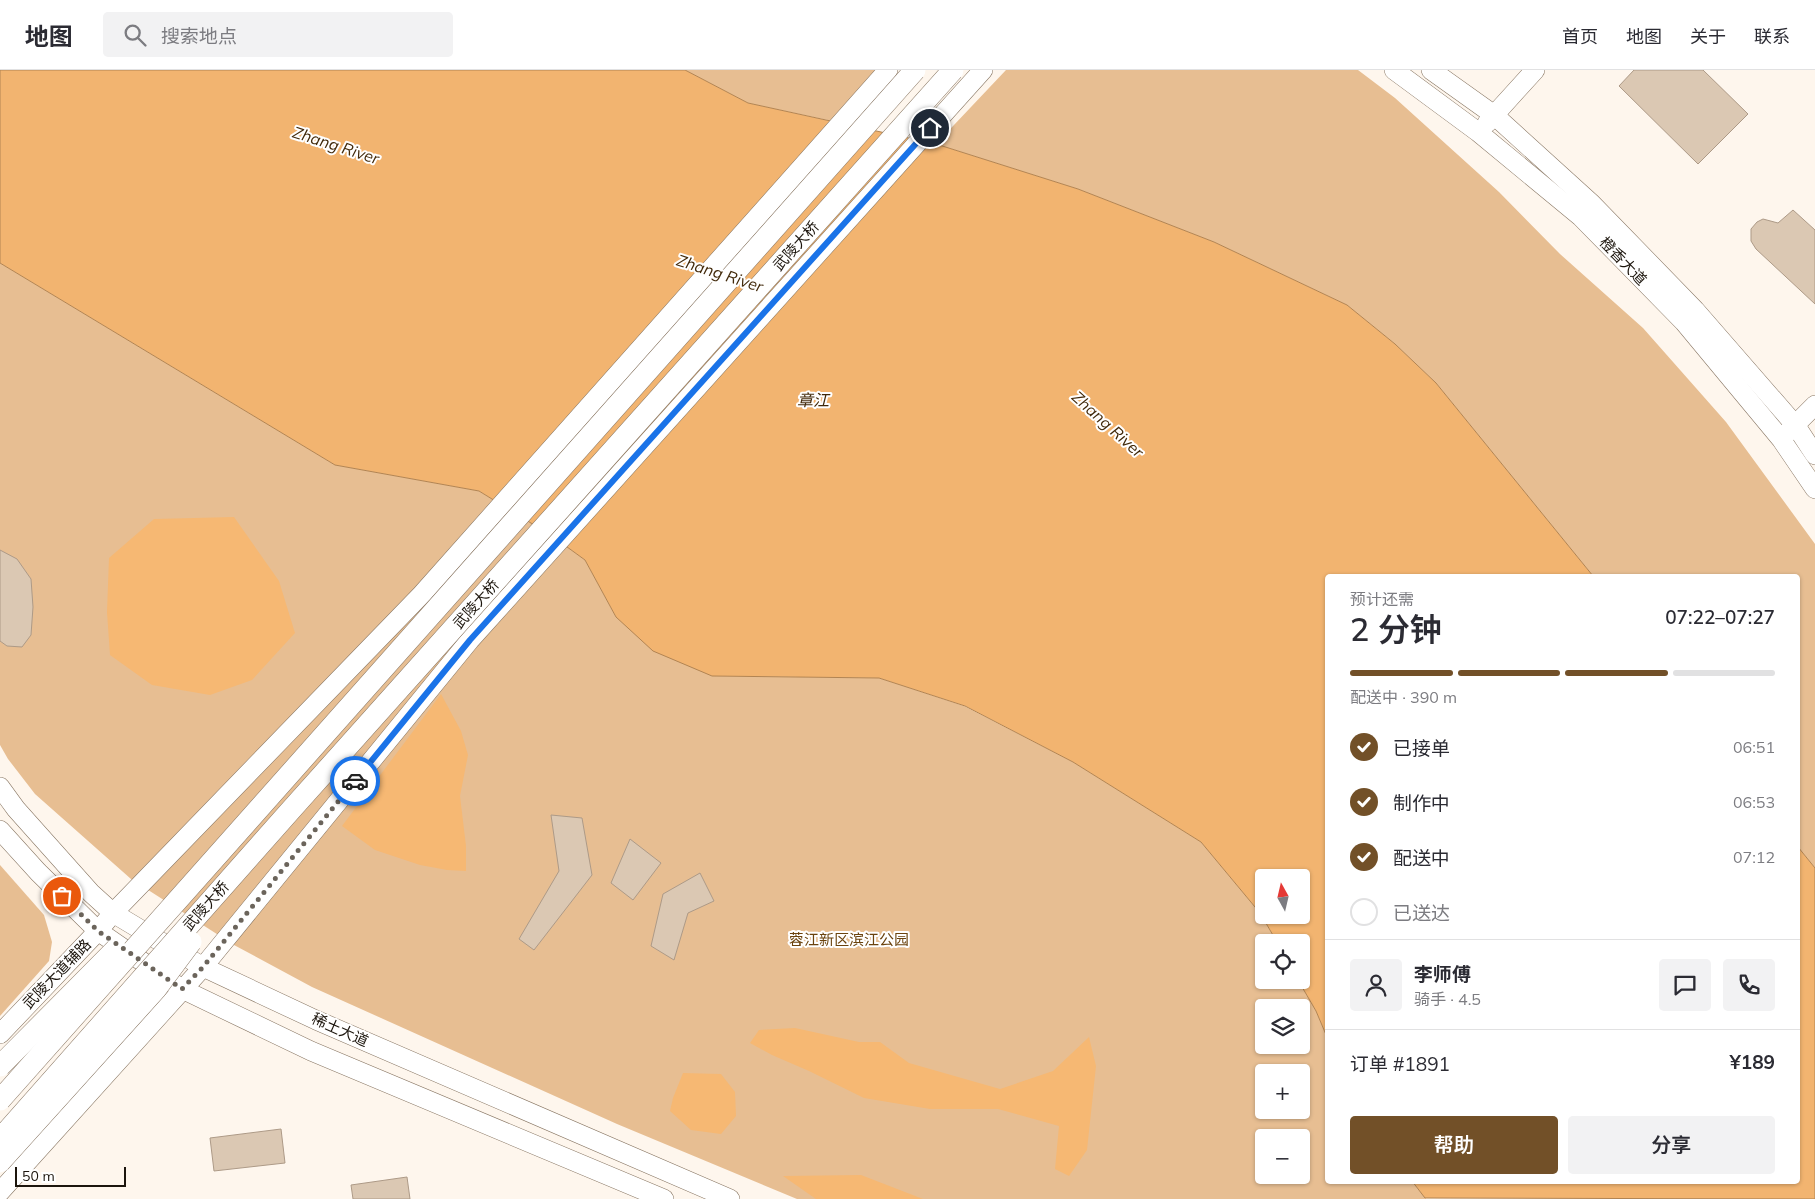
<!DOCTYPE html>
<html lang="zh">
<meta charset="utf-8">
<style>
body{margin:0;font-family:Mulish,"Noto Sans SC",sans-serif;background:#f2f2f3;color:#2b2b33;height:100vh;display:flex;flex-direction:column;font-size:19px;white-space:nowrap}
*{box-sizing:border-box;margin:0}
p{font-size:16px;color:#7c7c81}
.icon{flex:none;width:28px;height:28px;fill:none;stroke:currentColor;stroke-width:2;stroke-linecap:round;stroke-linejoin:round}
.map{position:relative;flex:1;overflow:hidden}
.side{position:absolute;left:1325px;top:504px;width:475px;height:610px;display:flex;flex-direction:column;background:#fff;border-radius:5px;box-shadow:0 1px 4px #0004}
.side>*{flex:none}
.needle{width:32px;rotate:352deg}
.buttons{position:absolute;left:1255px;top:799px;display:grid;gap:10px}
.buttons a{display:grid;place-items:center;width:55px;height:55px;border-radius:5px;background:#fff;box-shadow:0 1px 4px #0004;font-size:25px}
.scale{position:absolute;left:15px;bottom:12px;width:111px;box-sizing:border-box;padding-left:5px;border:2px solid #1c150d;border-top:0;font-size:14px;line-height:18px;white-space:nowrap;color:#1c150d;-webkit-text-stroke:4px #fff;paint-order:stroke}
.pin{position:absolute;display:grid;place-items:center;width:42px;height:42px;color:#fff;margin:-21px;border:2px solid #fff;border-radius:50%;box-shadow:0 1px 5px #0007}
.courier{position:absolute;display:grid;place-items:center;width:50px;height:50px;margin:-25px;border:4px solid #1a73e8;border-radius:50%;background:#fff;color:#222;box-shadow:0 1px 6px #0007}
.head em{font-style:normal;font-weight:600}
.head div{display:flex;flex-direction:column-reverse}
.head{display:flex;align-items:center;justify-content:space-between;height:85px;padding:0 25px}
h1{font-size:32px;font-weight:600;line-height:38px}
.bar{display:grid;grid-template-columns:repeat(4,1fr);gap:8px 5px;align-content:center;height:60px;padding:0 25px}
.bar i{height:6px;border-radius:4px;background:#e1e1e2}
.bar .active{background:#725028}
.bar p{grid-column:span 4}
.line{display:flex;align-items:center;gap:12px;padding:0 25px;border-top:1px solid #e1e1e2}
.line div{flex:1}
.round{display:grid;place-items:center;flex:none;width:52px;height:52px;border-radius:5px;background:#f2f2f3}
ol{padding:0 25px;list-style:none}
li{display:flex;align-items:center;gap:15px;height:55px}
li p{margin-inline-start:auto}
li .icon{padding:5px;border-radius:50%;background:#725028;color:#fff;stroke-width:4}
li:last-child{color:#7c7c81}
li i{width:28px;height:28px;border:2px solid #e1e1e2;border-radius:50%}
.cta{display:flex;gap:10px;margin-top:auto;padding:10px 25px}
.cta a{flex:1;height:58px;border-radius:5px;background:#725028;color:#fff;font-size:20px;font-weight:600;line-height:58px;text-align:center}
.cta a+a{background:#f2f2f3;color:#2b2b33}
header{display:flex;align-items:center;gap:30px;box-sizing:border-box;height:70px;padding:0 25px;background:#fff;border-bottom:1px solid #e1e1e2}
header strong{font-size:24px}
nav{display:flex;gap:28px;margin-inline-start:auto;font-size:18px}
.search{width:350px;height:45px;background:#f2f2f3;display:flex;align-items:center;gap:12px;box-sizing:border-box;padding:0 18px;border-radius:5px;color:#7c7c81;font-size:19px}
.map>svg:first-child{display:block}
.green{fill:#e7be92;fill-rule:evenodd}
.forest{fill:#f6b873}
.water{fill:#f2b470;stroke:#b28452;fill-rule:evenodd}
.building{fill:#dbc8b3;stroke:#ad9a87}
.lines{fill:none;stroke-linecap:round;stroke-linejoin:round}
.secondary-casing{stroke:#887663;stroke-width:20}
.secondary{stroke:#fff;stroke-width:19}
.primary-bridge-casing{stroke:#887663;stroke-width:22;stroke-linecap:butt}
.primary-bridge{stroke:#fff;stroke-width:21}
.done{stroke:#6b645b;stroke-width:5;stroke-dasharray:0 9}
.route{stroke:#1a73e8;stroke-width:6}
.labels{text-anchor:middle;stroke-width:4;stroke-linejoin:round;paint-order:stroke}
.street-label{font-size:15px;fill:#1c150d;stroke:#fff}
.park-label{font-size:15px;fill:#6b430e;stroke:#fff}
.water-label{font-size:16px;font-style:italic;fill:#41290a;stroke:#fff}
</style>
<header>
<strong>地图</strong>
<div class="search"><svg class="icon" aria-label="search" viewBox="0 0 24 24"><circle cx="10" cy="10" r="6"/><path d="M15 15l6 6"/></svg>搜索地点</div>
<nav><a>首页</a><a>地图</a><a>关于</a><a>联系</a></nav>
</header>
<div class="map">
<svg width="1815" height="1129" viewBox="0 0 1815 1129">
<rect width="100%" height="100%" fill="#fef6ed"/>
<!-- green -->
<g class="green">
<path d="M685 0H876L832 51 748 33Z"/>
<path d="M1006 0H1358L1395 28 1499 122 1560 184 1643 258 1726 352 1815 474V798L1798 777V506H1593L1436 313 1395 274 1347 235 1214 172 1078 119 936 74Z"/>
<path d="M0 193 335 395 479 421 552 466 585 490 616 547 712 606 879 608 964 636 1073 692 1201 772 1260 843 1277 872H1264V910H1298L1316 941 1327 967 1328 1111H1412L1426 1129H797L617 1054 312 917 234 875 131 809 35 724 8 689 0 675ZM1264 938H1301V975H1264ZM1264 1002H1301V1040H1264ZM1264 1068H1301V1105H1264Z"/>
<path d="M0 795 44 845 52 872 49 891 0 946Z"/>
</g>
<!-- forest -->
<g class="forest">
<path d="M234 447 279 511 295 563 252 610 210 625 152 615 110 585 107 542 109 488 154 449Z"/>
<path d="M441 624 461 661 468 685 460 726 466 776V801L447 800 420 795 375 780 342 756Z"/>
<path d="M795 958 859 972H880L909 993 1000 1019 1053 1001 1089 967 1096 996 1087 1080 1069 1106 1055 1099 1059 1056 998 1039H930L864 1028 809 1001 772 985 750 973 759 960Z"/>
<path d="M683 1003 721 1004 735 1022 736 1046 721 1064 691 1060 670 1041 673 1028Z"/>
<path d="M861 1105 923 1129H816L783 1106Z"/>
</g>
<!-- water -->
<g class="water">
<path d="M0 0H685L748 33 936 74 1078 119 1214 172 1347 235 1395 274 1436 313 1593 506H1328L1327 967 1316 941 1298 910H1301V872H1277L1260 843 1201 772 1073 692 965 636 879 608 712 606 653 581 616 547 585 490 552 466 479 421 335 395 0 193ZM1264 808H1301V845H1264Z"/>
<path d="M1798 777 1815 798V1129L1425 1128 1412 1111H1798Z"/>
</g>
<!-- building -->
<g class="building">
<path d="M1634 0H1703L1748 44 1698 94 1619 16Z"/>
<path d="M1793 140 1815 160V234L1756 179 1751 171V159L1757 152 1763 149 1778 153Z"/>
<path d="M0 480 17 489 31 509 33 537 31 565 22 577 7 576 0 571Z"/>
<path d="M551 745 582 748 592 805 534 880 519 869 559 801Z"/>
<path d="M630 769 661 793 633 830 611 813Z"/>
<path d="M700 803 714 831 688 843 674 890 651 876 663 824Z"/>
<path d="M281 1059 285 1093 214 1101 210 1068Z"/>
<path d="M407 1107 410 1129H353L351 1115Z"/>
</g>
<g class="lines">
<!-- secondary casing -->
<g class="secondary-casing">
<g id="secondary">
<path d="M1394 0 1478 62 1581 147 1684 252 1781 369 1815 419"/>
<path d="M1431 0 1494 45 1592 134 1695 240 1796 356 1815 385"/>
<path d="M1487 53 1535 0"/>
<path d="M1786 364 1815 335"/>
<path d="M0 717 16 739 91 823 113 843 203 897 316 950 730 1129"/>
<path d="M0 760 38 802 98 861 182 919 311 981 664 1129"/>
<path d="M0 964 98 861 113 843 422 524 888 0"/>
<path d="M0 1122 203 897 470 570 983 0"/>
</g>
</g>
<!-- secondary -->
<use href="#secondary" class="secondary"/>
<!-- primary-bridge casing -->
<g class="primary-bridge-casing">
<g id="primary-bridge">
<path d="M0 996 116 879"/>
<path d="M0 1030 915 0"/>
<path d="M0 1069 290 741 953 0"/>
<path d="M0 1092 156 919 191 872"/>
</g>
</g>
<!-- primary-bridge -->
<use href="#primary-bridge" class="primary-bridge"/>
</g>
<g class="lines">
<!-- done -->
<path class="done" d="M62 826 98 861 182 919 203 897 355 711"/>
<!-- route -->
<path class="route" d="M355 711 470 570 930 58"/>
</g>
<g class="labels">
<!-- street labels -->
<g class="street-label">
<text transform="translate(796 176) rotate(-48)" y="5">武陵大桥</text>
<text transform="translate(1623 191) rotate(46)" y="5">橙香大道</text>
<text transform="translate(476 534) rotate(-48)" y="5">武陵大桥</text>
<text transform="translate(206 836) rotate(-48)" y="5">武陵大桥</text>
<text transform="translate(57 904) rotate(-46)" y="5">武陵大道辅路</text>
<text transform="translate(340 960) rotate(24)" y="5">稀土大道</text>
</g>
<!-- park labels -->
<g class="park-label">
<text x="849" y="875">蓉江新区滨江公园</text>
</g>
<!-- water labels -->
<g class="water-label">
<text transform="translate(336 75) rotate(18)" y="6">Zhang River</text>
<text transform="translate(720 203) rotate(18)" y="6">Zhang River</text>
<text x="813" y="336">章江</text>
<text transform="translate(1108 354) rotate(42)" y="6">Zhang River</text>
</g>
</g>
</svg>
<div class="buttons">
<a><svg class="needle" viewBox="-14 -14 28 28"><path d="M0-13l5 13h-10z" fill="#e53935"/><path d="M0 13l5-13h-10z" fill="#7c7c81"/></svg></a>
<a><svg class="icon" aria-label="locate" viewBox="0 0 24 24"><circle cx="12" cy="12" r="6"/><path d="M12 2v4M12 18v4M2 12h4M18 12h4"/></svg></a>
<a><svg class="icon" aria-label="layers" viewBox="0 0 24 24"><path d="M12 4l9 5-9 5-9-5zM3 14l9 5 9-5"/></svg></a>
<a>+</a>
<a>−</a>
</div>
<div class="scale">50 m</div>
<div class="pin" style="left:62px;top:826px;background:#ea580c"><svg class="icon" aria-label="bag" viewBox="0 0 24 24"><path d="M5 8h14l-1 12H6zM9 8a3 3 0 0 1 6 0"/></svg></div>
<div class="pin" style="left:930px;top:58px;background:#1f2937"><svg class="icon" aria-label="home" viewBox="0 0 24 24"><path d="M3 11l9-7 9 7M6 9v11h12V9"/></svg></div>
<div class="courier" style="left:355px;top:711px"><svg class="icon" aria-label="car" viewBox="0 0 24 24"><path d="M5 17H2v-5l4-1 3-4h7l3 4 3 1v5h-3M9 17h6M6 11h13"/><circle cx="7" cy="17" r="2"/><circle cx="17" cy="17" r="2"/></svg></div>
<section class="side">
<div class="head"><div><h1>2 分钟</h1><p>预计还需</p></div><em>07:22–07:27</em></div>
<div class="bar"><i class="active"></i><i class="active"></i><i class="active"></i><i></i><p>配送中 · 390 m</p></div>
<ol>
<li><svg class="icon" aria-label="check" viewBox="0 0 24 24"><path d="M5 12l5 5 9-10"/></svg>已接单<p>06:51</p></li>
<li><svg class="icon" aria-label="check" viewBox="0 0 24 24"><path d="M5 12l5 5 9-10"/></svg>制作中<p>06:53</p></li>
<li><svg class="icon" aria-label="check" viewBox="0 0 24 24"><path d="M5 12l5 5 9-10"/></svg>配送中<p>07:12</p></li>
<li><i></i>已送达</li>
</ol>
<div class="line" style="height:90px"><a class="round"><svg class="icon" aria-label="person" viewBox="0 0 24 24"><circle cx="12" cy="8" r="4"/><path d="M4 21q1-7 8-7t8 7"/></svg></a><div><b>李师傅</b><p>骑手 · 4.5</p></div><a class="round"><svg class="icon" aria-label="chat" viewBox="0 0 24 24"><path d="M4 5h16v11H9l-5 4z"/></svg></a><a class="round"><svg class="icon" aria-label="phone" viewBox="0 0 24 24"><path d="M5 4h4l2 5-3 2q2 4 5 5l2-3 5 2v4C11 20 4 13 5 4z"/></svg></a></div>
<div class="line" style="height:65px"><div>订单 #1891</div><b>¥189</b></div>
<div class="cta"><a>帮助</a><a>分享</a></div>
</section>
</div>
